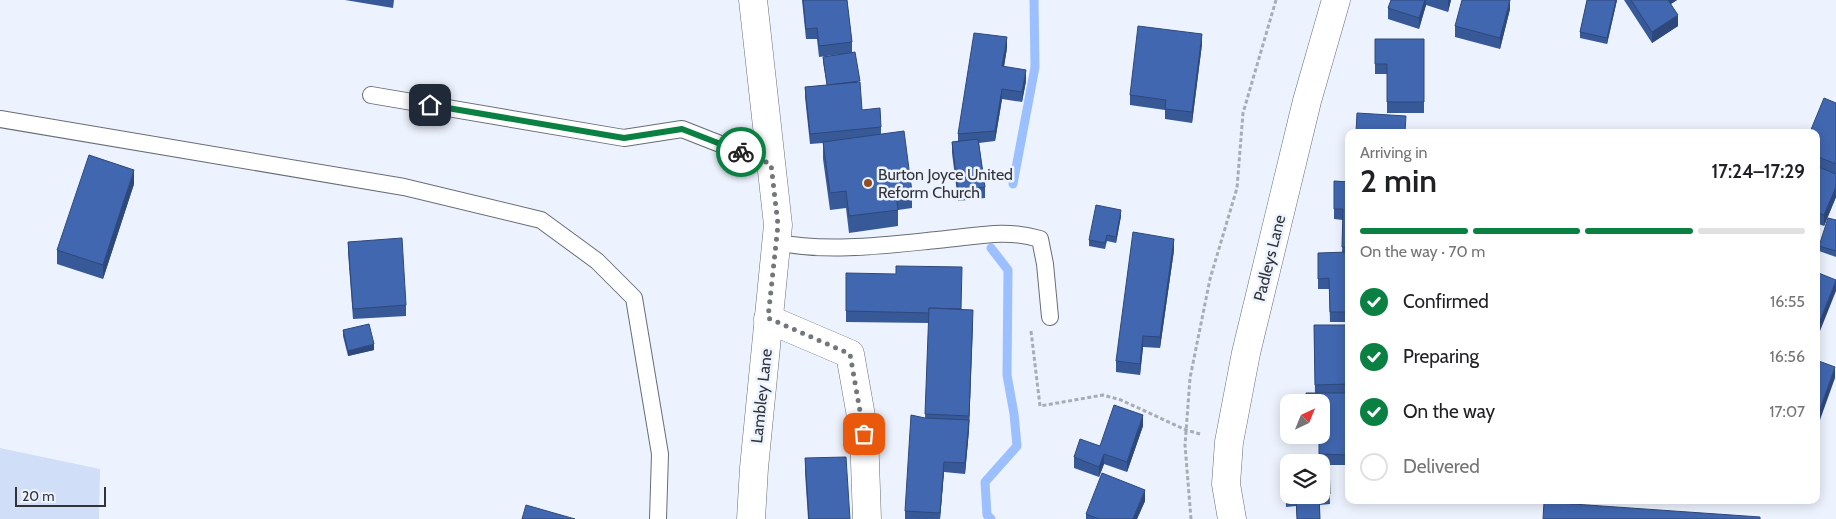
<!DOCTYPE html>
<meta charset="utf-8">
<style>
body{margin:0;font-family:Cabin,sans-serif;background:#f2f2f2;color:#202124;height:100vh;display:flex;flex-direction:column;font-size:19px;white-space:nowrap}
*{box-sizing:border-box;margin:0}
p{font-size:16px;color:#757577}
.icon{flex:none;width:28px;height:28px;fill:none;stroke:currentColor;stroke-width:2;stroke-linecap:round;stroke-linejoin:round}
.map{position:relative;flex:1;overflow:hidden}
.side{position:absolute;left:1345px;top:129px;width:475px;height:375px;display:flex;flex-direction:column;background:#fff;border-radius:10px;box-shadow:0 2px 12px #0003}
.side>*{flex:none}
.needle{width:32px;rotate:43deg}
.buttons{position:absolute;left:1280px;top:394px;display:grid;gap:10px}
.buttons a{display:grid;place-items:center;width:50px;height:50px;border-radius:10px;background:#fff;box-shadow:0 2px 12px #0003;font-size:25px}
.scale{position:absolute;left:15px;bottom:12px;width:91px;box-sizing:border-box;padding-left:5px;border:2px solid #313337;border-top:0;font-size:14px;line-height:18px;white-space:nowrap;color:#313337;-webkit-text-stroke:4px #edf3fe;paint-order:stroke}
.pin{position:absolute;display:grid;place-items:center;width:42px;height:42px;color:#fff;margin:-21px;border-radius:10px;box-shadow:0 2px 8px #0006}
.courier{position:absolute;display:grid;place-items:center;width:50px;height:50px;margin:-25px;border:4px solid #0b8043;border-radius:50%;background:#fff;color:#222;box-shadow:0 1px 6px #0007}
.overview em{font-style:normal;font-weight:600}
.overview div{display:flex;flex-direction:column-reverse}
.overview{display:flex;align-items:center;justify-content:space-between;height:85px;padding:0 15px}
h1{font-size:32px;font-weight:600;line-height:38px}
.bar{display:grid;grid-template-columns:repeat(4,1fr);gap:8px 5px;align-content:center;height:60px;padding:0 15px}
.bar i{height:6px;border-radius:4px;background:#e0e0e0}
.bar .active{background:#0b8043}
.bar p{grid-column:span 4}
ol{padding:0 15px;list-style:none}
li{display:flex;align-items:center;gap:15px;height:55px}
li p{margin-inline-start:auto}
li .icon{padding:5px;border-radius:50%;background:#0b8043;color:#fff;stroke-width:4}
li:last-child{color:#757577}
li i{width:28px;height:28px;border:2px solid #e0e0e0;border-radius:50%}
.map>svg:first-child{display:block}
.green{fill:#d0def7}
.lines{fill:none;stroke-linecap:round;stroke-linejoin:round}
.stream{stroke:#9cbfff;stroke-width:9}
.lane-casing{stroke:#676d76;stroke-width:18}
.street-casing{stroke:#676d76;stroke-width:29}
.path{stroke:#a8acb5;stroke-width:3;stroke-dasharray:4 2.5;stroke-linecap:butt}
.lane{stroke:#fff;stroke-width:16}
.street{stroke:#fff;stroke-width:28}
.wall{fill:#385997}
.shaded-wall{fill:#2e487b}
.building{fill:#4167b0;stroke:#2e487b}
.done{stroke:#73767d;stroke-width:5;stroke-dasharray:0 9}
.route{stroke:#0b8043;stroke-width:6}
.poi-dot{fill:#914e1f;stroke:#edf3fe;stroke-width:2}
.labels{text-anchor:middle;stroke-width:5;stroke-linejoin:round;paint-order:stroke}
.poi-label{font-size:16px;fill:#313337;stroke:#edf3fe;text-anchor:start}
.street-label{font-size:16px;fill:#313337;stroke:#edf3fe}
</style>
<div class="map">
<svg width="1836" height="519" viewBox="0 0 1836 519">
<rect width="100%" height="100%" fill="#edf3fe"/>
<!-- green -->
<path class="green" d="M0 448 100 469 99 519H0Z"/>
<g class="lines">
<!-- stream -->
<g class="stream">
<path d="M1013 184 1035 67 1034 0"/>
<path d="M991 248 1008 270 1007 375 1014 414 1017 446 985 482 987 515 991 519"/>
</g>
<!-- lane casing -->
<g class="lane-casing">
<g id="lane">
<path d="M371 95 624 138 682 129 771 164"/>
<path d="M0 119 404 187 541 220 597 261 634 298 660 454 658 519"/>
<path d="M776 242C825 253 887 245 937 240 974 237 1004 228 1040 239L1045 264 1050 317"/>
</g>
</g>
<!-- street casing -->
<g class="street-casing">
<g id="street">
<path d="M768 319 850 354 864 433 867 519"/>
<path d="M751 519 754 468 778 225 753 0"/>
<path d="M1232 519 1226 484 1229 442 1246 353 1307 101 1336 0"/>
</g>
</g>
<!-- path -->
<g class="path">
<path d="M1031 331 1040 406 1103 395 1121 400 1186 430 1200 434"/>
<path d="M1191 519 1185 445 1190 378 1210 279 1237 188 1243 113 1276 0"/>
</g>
<!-- lane -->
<use href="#lane" class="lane"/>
<!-- street -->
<use href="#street" class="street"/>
</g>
<!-- wall -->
<g class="wall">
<path d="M345 0H394L393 8Z"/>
<path d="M802 0H847L852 42V53L862 110 881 127V134L912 192V208L898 210V226L849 233 846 208 830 210 823 159V143L810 144 805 97V87L827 85 823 62V57L841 54 819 57 817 39H806Z"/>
<path d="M1391 0H1451L1448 12 1426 5 1419 29 1388 19V8Z"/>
<path d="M1587 0H1617L1607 44 1580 38V32Z"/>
<path d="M1624 0H1677L1671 4 1678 26 1652 43Z"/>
<path d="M1510 9 1500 49 1455 37V26Z"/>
<path d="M1375 39H1424V113H1387V74H1375Z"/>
<path d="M1202 44 1192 123 1165 119V110L1130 105V95Z"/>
<path d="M1007 48 1004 67 1026 81 1022 102 1002 99 995 141 979 143 985 187V198L958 201 952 153V142L958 141V134Z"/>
<path d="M1836 103V197L1824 226 1816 223V132Z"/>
<path d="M1334 181 1349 182V322H1330L1329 289H1318V253H1342L1343 220 1334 219Z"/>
<path d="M134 184 103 279 57 264V250Z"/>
<path d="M1121 216 1116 243 1107 241 1105 249 1089 246V240Z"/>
<path d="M1836 220V257L1819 251V246Z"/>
<path d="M348 242 406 305V316L353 319 348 252Z"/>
<path d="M1174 250 1160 348 1143 347 1140 375 1116 372V361Z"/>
<path d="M846 273 962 309 973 324 969 430 965 474 944 472 940 519H905V511L925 418 929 323 846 322Z"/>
<path d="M1314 325H1349V465H1329L1330 504 1320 505V519H1297L1296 506 1286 507 1285 466 1289 495H1321V462H1319V439H1306V435H1321L1315 393Z"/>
<path d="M343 330 374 350 348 356 343 336Z"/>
<path d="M1143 426 1127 472 1104 464 1099 477 1074 468V457Z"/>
<path d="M805 458 850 519H808L805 472Z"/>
<path d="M1145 501 1137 519H1086V514Z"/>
</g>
<!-- shaded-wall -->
<g class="shaded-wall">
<path d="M1425 0H1426V5L1419 29V18Z"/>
<path d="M1448 0H1451L1448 12Z"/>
<path d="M1510 0V9L1500 49V38Z"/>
<path d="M1616 0H1617L1607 44V38Z"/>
<path d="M1666 0H1677L1666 7Z"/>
<path d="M1678 15V26L1652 43V32Z"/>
<path d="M1202 34V44L1192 123V112Z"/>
<path d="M1007 37V48L1002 77V66Z"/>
<path d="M1026 70V81L1022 102V92Z"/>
<path d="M1002 89V99L995 141V131Z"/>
<path d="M134 170V184L103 279V265Z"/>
<path d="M1836 187V197L1824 226V215Z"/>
<path d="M1121 210V216L1116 243V237Z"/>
<path d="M1174 239V250L1160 348V337Z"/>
<path d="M1836 280V291L1816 341V331Z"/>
<path d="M973 310 969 430 965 474V463L969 420Z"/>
<path d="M1143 336V347L1140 375V364Z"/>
<path d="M374 344V350L348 356V351Z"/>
<path d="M1835 367V378L1816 431V420Z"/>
<path d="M1143 415V426L1127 472V462Z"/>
<path d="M1104 454V464L1099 477V467Z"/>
<path d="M944 462V472L940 519V513Z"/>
<path d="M1145 490V501L1137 519H1133Z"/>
</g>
<!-- building -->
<g class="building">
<path d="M803 0H847L852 42 819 46 817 28 806 29Z"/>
<path d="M1391 0H1425L1419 18 1388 8Z"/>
<path d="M1462 0H1510L1500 38 1455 26Z"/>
<path d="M1587 0H1616L1607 38 1580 32Z"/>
<path d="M1631 0H1668L1678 15 1652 32Z"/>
<path d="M1138 26 1202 34 1192 112 1165 109 1166 100 1130 95Z"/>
<path d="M974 33 1007 37 1002 66 1026 70 1022 92 1002 89 995 131 958 134Z"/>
<path d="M1375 39H1424V102H1387V64H1375Z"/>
<path d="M855 52 860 81 827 85 823 57Z"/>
<path d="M860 82 862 110 880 108 881 127 810 134 805 87Z"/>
<path d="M1824 98 1836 103V164L1816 156V132H1810Z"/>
<path d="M1357 113 1406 116 1405 132H1356Z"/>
<path d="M904 131 912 192 896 194 898 210 849 216 846 191 830 193 823 142Z"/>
<path d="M978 139 985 187 958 191 952 142Z"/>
<path d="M89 155 134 170 103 265 57 250Z"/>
<path d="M1816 166 1836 174V187L1824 215 1816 212Z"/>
<path d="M1334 181 1349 182V247H1342L1343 209H1334Z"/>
<path d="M1096 205 1121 210 1116 237 1107 235 1105 243 1089 240Z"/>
<path d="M1828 218 1836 220V251L1819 246Z"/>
<path d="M1133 232 1174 239 1160 337 1143 336 1140 364 1116 361Z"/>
<path d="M402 238 406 305 353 309 348 242Z"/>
<path d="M1349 252V312H1330L1329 278 1318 279V253Z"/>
<path d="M896 266 962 267 961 309 929 308V313L846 311V273L896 274Z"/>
<path d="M1816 272 1836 280 1816 331Z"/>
<path d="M929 308 973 310 969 416 925 414Z"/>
<path d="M369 324 374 344 348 351 343 330Z"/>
<path d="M1314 325H1349V384L1315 385Z"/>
<path d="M1816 360 1835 367 1816 420Z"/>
<path d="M1306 393H1349V455L1319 454V435H1321V402H1306Z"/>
<path d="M1114 405 1143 415 1127 462 1104 454 1099 467 1074 457 1080 439 1100 446Z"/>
<path d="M911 415 925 418 969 420 965 463 944 462 940 513 905 511Z"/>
<path d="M846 457 850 519H809L805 458Z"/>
<path d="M1329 464 1330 494H1321V465Z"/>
<path d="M1285 466H1289V495H1319L1320 519H1297L1296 496H1286Z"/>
<path d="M1102 473 1145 490 1133 519H1099L1086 514Z"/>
<path d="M1544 502 1760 517V519H1543Z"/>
<path d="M526 505 575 519H522Z"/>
</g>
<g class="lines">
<!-- done -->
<path class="done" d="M741 152 771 164 778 225 768 318 850 354 864 434"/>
<!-- route -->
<path class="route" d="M430 105 624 138 682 129 741 152"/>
</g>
<!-- markers -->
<circle class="poi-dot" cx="868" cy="183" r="5"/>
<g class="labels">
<!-- poi labels -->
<g class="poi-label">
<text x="878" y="180">Burton Joyce United<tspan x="878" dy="18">Reform Church</tspan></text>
</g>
<!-- street labels -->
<g class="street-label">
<text transform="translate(1269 258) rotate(-76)" y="6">Padleys Lane</text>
<text transform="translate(761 396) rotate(-84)" y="6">Lambley Lane</text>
</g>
</g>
</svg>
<div class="buttons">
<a><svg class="needle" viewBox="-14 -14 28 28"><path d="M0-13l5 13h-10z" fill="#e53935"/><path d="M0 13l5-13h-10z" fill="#757577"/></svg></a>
<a><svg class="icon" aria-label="layers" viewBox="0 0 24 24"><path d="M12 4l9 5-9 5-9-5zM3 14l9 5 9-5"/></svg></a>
</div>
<div class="scale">20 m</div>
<div class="pin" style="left:864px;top:434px;background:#ea580c"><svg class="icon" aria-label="bag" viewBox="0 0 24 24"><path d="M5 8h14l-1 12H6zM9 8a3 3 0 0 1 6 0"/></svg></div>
<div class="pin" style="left:430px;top:105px;background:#1f2937"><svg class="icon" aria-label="home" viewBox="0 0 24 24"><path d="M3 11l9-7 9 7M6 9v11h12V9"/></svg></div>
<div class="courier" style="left:741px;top:152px"><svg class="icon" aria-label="bike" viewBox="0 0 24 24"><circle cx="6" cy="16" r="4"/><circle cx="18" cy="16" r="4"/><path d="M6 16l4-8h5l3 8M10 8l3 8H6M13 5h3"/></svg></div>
<section class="side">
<div class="overview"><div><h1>2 min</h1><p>Arriving in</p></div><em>17:24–17:29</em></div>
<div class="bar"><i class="active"></i><i class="active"></i><i class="active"></i><i></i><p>On the way · 70 m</p></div>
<ol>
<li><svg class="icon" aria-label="check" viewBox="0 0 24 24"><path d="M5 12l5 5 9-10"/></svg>Confirmed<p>16:55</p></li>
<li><svg class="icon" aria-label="check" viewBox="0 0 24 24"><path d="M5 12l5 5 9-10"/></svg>Preparing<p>16:56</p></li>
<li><svg class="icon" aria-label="check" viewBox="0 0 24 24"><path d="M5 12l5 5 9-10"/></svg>On the way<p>17:07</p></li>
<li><i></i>Delivered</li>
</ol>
</section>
</div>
